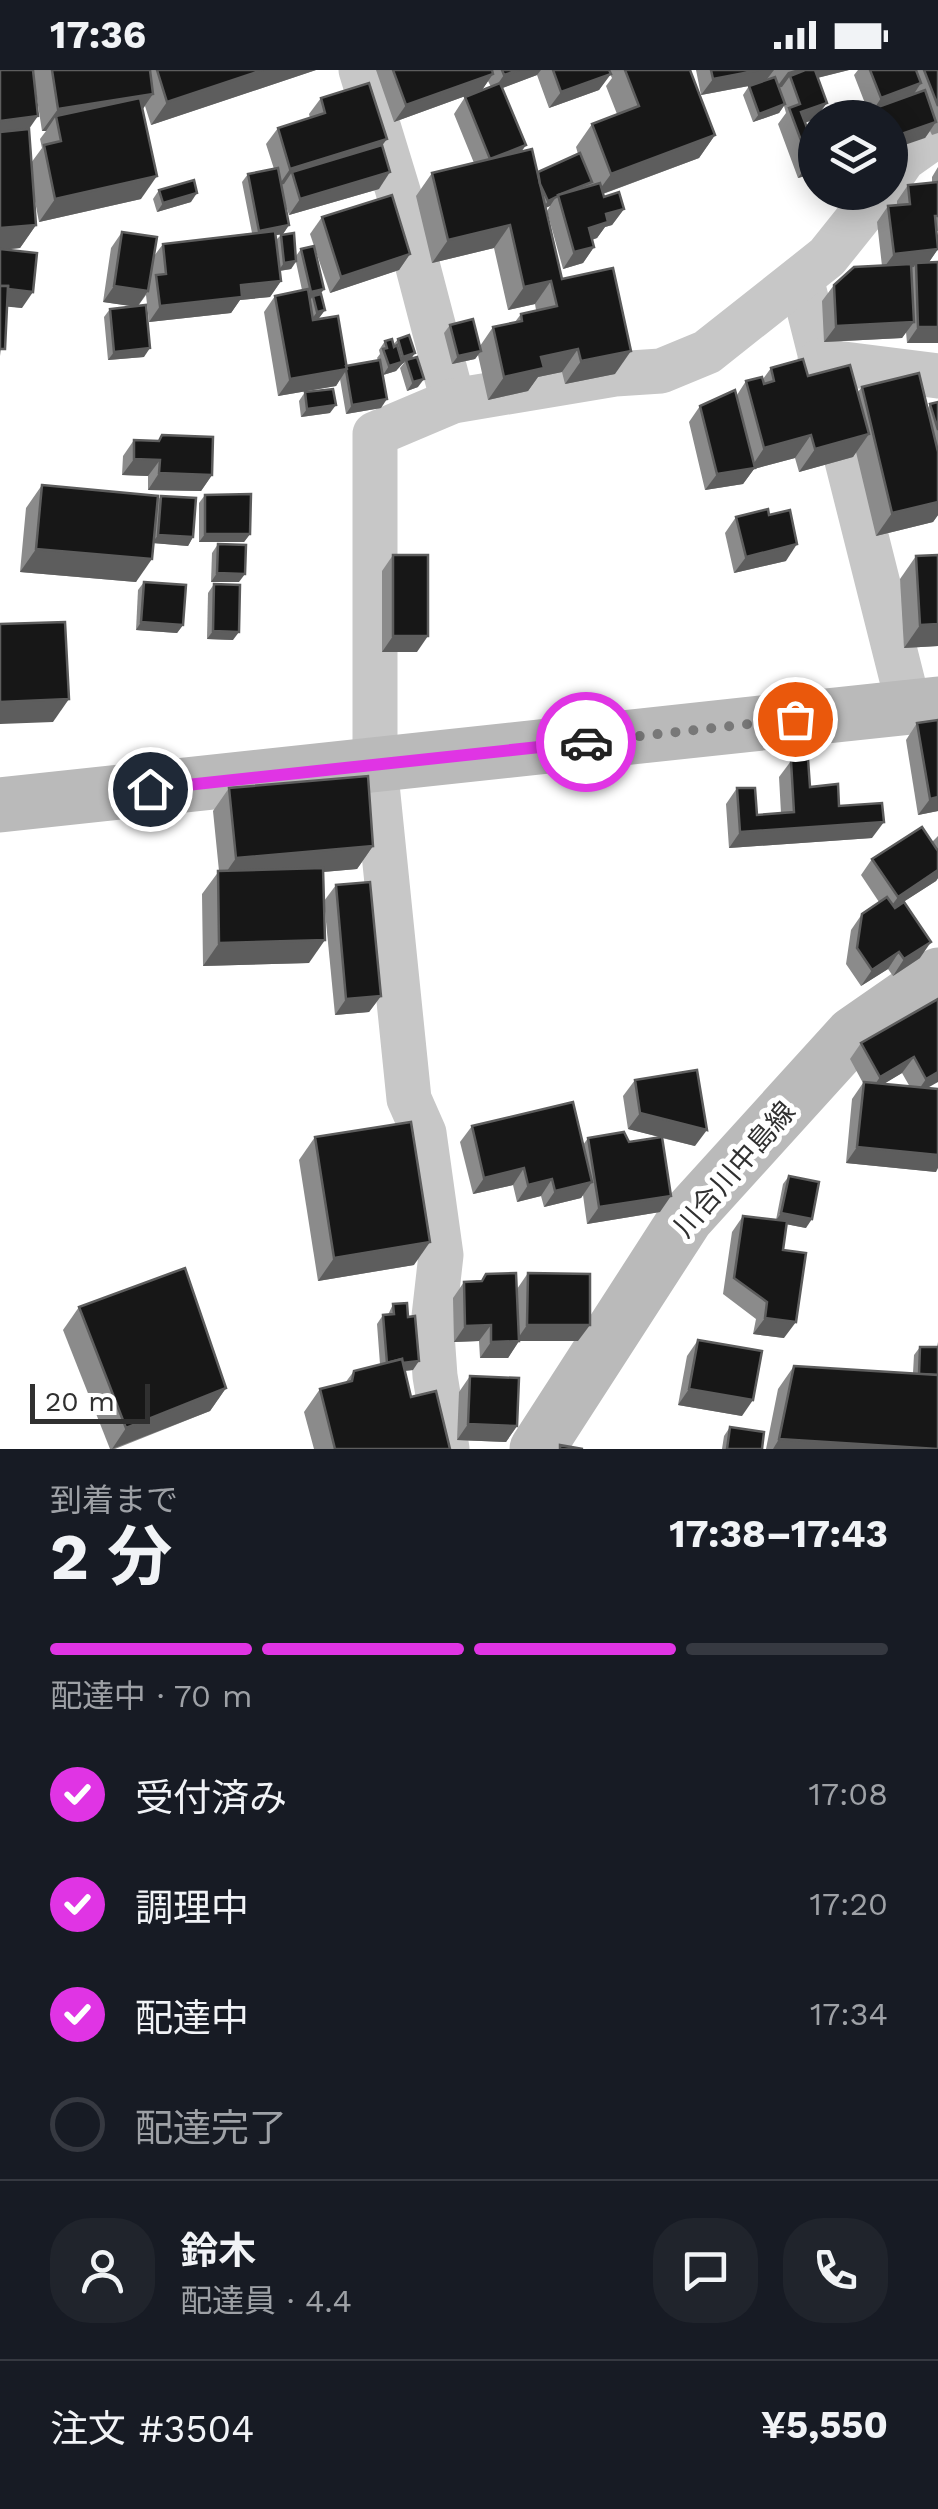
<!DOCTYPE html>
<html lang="ja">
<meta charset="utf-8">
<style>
body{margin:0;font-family:"Work Sans","Noto Sans JP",sans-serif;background:#20242c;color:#f1f3f6;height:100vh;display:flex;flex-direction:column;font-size:38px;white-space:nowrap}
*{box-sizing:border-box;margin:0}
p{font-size:32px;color:#9ea1a6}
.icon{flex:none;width:55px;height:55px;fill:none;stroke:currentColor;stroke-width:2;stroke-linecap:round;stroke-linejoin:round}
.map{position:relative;height:1379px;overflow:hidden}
.side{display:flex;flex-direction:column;background:#171b24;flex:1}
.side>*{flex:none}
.controls{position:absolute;left:798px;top:30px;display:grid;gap:20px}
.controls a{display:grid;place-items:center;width:110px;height:110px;border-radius:50%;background:#171b24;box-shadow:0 5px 25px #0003;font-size:50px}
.scale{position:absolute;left:30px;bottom:25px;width:120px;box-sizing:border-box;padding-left:10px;border:5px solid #303030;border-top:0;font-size:28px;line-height:35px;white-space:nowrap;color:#303030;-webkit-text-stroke:8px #fff;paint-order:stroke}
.pin{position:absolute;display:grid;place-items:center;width:85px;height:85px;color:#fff;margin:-42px;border:5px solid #fff;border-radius:50%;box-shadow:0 2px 10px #0007}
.courier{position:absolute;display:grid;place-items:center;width:100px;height:100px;margin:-50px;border:8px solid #e034e4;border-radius:50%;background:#fff;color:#222;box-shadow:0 2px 12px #0007}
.headline em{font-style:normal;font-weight:700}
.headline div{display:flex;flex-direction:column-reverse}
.headline{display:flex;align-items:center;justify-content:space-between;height:170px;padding:0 50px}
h1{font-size:65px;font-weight:700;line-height:75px}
.bar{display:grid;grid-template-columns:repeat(4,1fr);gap:15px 10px;align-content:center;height:120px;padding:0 50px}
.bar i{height:12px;border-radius:8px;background:#363941}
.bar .current{background:#e034e4}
.bar p{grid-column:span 4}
.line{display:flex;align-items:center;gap:25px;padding:0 50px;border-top:2px solid #363941}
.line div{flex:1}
.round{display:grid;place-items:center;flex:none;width:105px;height:105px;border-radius:40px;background:#20242c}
ol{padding:0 50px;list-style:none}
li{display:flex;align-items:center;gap:30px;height:110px}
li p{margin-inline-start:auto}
li .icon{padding:10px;border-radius:50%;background:#e034e4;color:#fff;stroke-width:4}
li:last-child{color:#9ea1a6}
li i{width:55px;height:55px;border:5px solid #363941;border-radius:50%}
.status{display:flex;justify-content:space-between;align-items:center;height:70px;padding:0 50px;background:#171b24;direction:ltr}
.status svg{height:28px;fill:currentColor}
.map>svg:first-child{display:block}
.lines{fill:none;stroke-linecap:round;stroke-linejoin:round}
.minor{stroke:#c7c7c7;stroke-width:45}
.secondary{stroke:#bababa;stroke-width:55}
.wall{fill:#8b8b8b;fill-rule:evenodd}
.shaded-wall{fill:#5d5d5d}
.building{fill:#171717;stroke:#5d5d5d;stroke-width:2.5}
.done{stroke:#787878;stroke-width:10;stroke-dasharray:0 18}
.route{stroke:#e034e4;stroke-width:12}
.labels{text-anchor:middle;stroke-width:10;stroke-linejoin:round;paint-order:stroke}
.street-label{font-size:28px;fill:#303030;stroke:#fff}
</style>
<div class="status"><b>17:36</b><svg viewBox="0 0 49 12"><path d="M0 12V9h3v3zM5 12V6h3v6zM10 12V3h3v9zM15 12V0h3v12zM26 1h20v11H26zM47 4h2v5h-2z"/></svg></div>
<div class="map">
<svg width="938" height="1379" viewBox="0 0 938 1379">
<rect width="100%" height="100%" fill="#fff"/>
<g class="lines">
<!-- minor -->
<g class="minor">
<path d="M361 0 398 121 453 331"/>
<path d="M890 108 903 89 938 64"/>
<path d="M801 208 909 637"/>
<path d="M820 291 938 306"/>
<path d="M447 1379 435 1306 432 1264 441 1185 424 1063 409 1029 375 695V364L453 331 615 304 661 301 707 282 827 187 879 122"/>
</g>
<!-- secondary -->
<g class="secondary">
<path d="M0 735 938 634"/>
<path d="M537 1379 686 1148 853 964 938 905"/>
</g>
</g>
<!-- wall -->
<g class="wall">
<path d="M0 0H316L151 55 145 36 143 39 141 129 39 152 34 126 36 155 20 178 1 180 22 238 7 236 0 286ZM35 16 42 61H46L40 69 42 78 31 93 29 60Z"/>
<path d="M376 0H690L715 65 699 88 603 124 604 127 624 139 612 155 605 157 597 168 592 170 594 177 583 193 563 199 547 141 550 136 546 138 562 209 615 304 565 314 562 302 538 307 528 321 488 330 478 285 475 289 452 294 444 263 450 255 480 276 493 257 515 252 521 244 536 240 535 234 508 240 494 178 432 193 416 126 432 103 474 93 454 44 465 27 491 17 488 11 482 20 394 52ZM610 4 612 8 606 16 617 44 592 54 576 77 578 84 538 102 521 82 526 75 502 18 537 5 549 38 599 20Z"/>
<path d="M696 0H849L817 8 815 49 805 53 809 63 815 60V118L810 119 805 106 798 108 778 54 786 43 784 36 779 43 753 52 743 25 749 16 701 25Z"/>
<path d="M858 0H938V63L932 65 930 61 925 68 890 48H852L868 41 854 5Z"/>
<path d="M321 28 382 76 379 119 289 145 283 127 289 155 283 164 276 165V170L281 165 296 186 301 179 325 240 319 248 313 250 346 296 378 290 377 288 380 284 379 280 385 271 393 275 398 269 411 289 418 317 407 321 400 298 404 293 401 294 396 301 383 305 381 338 346 344 340 309 336 316 278 326 264 242 275 226 302 220 296 192 291 199 280 201 281 211 270 227 240 230 231 243 149 252 146 225 138 236 144 287 108 290 104 247 110 239 132 236 103 232 111 178 122 162 154 186 163 174 252 163 242 112 248 104 274 99 266 74 278 58 310 48 309 44Z"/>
<path d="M938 97V161H936L938 179 929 192 938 273H907L906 262 902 268 824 272 822 231 834 215 882 196 877 152 888 136 897 135V131L908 115 932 112V107Z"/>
<path d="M159 120 191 132 157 142 153 129Z"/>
<path d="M322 147 410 184 399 200 330 223 310 164Z"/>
<path d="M771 298 808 306 857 323 862 317 928 338 930 334 938 332V445L933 452 876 466 856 382 853 387 799 402 795 388 754 399 743 414 705 420 689 352 700 336 737 325 746 311 763 309Z"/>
<path d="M305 322 330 343 301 347 299 331Z"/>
<path d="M134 370 212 405 201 421 148 420V406L122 405 123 386Z"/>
<path d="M42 415 158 430 161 426 193 467 188 476 154 473 136 512 20 502 26 438Z"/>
<path d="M205 425 250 464 244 472H199V433Z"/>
<path d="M736 447 786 491 734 503 725 463Z"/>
<path d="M218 474 239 512H211L212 483Z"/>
<path d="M393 485 417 582H382V501Z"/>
<path d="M938 485V576L904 578 900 509 916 486Z"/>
<path d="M144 512 183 555 177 563 136 560 138 520Z"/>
<path d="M214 514 233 570 207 569 208 523Z"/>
<path d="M938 650V741L918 745 906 670 917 653Z"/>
<path d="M791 691 810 717 839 736 872 768 729 778 726 734 737 718 757 745 781 743 779 707Z"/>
<path d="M229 718 373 776 357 799 323 802 309 893 203 896 202 824 219 801 213 741Z"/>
<path d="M938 766V808L936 811 894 838 920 888 893 906 888 899 861 916 846 894 851 860 862 844 879 832 861 805 872 789 932 772Z"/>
<path d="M336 815 381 926 369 942 335 945 324 831Z"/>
<path d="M938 929 927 1018 936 1102 846 1093 852 1029 863 1013 850 989 861 973ZM902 1003 910 1017 883 1014Z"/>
<path d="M635 1010 695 1076 662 1068 660 1142 587 1154 583 1125 581 1128 544 1137 541 1126 517 1132 513 1115 473 1124 460 1072 472 1056 583 1075 588 1068 629 1072 660 1067 628 1059 623 1026Z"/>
<path d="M315 1067 414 1195 318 1211 299 1090Z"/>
<path d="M789 1106 806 1158 786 1154 783 1180 784 1268 753 1264 756 1249 723 1224 732 1162 743 1146 776 1150 783 1114Z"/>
<path d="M528 1203 578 1271H519L508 1288H480L479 1271 454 1272 453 1228 464 1212 517 1219Z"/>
<path d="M393 1234 413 1300 404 1301 411 1327 450 1379H314L304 1342 320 1319 345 1313 354 1301 380 1294 377 1254 383 1245H388Z"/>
<path d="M79 1237 226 1318 210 1341 115 1379H110L63 1260Z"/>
<path d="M698 1270 742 1346 678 1335 687 1286Z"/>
<path d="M938 1272V1379H766L778 1319 794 1296 913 1303 914 1285 920 1277H937Z"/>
<path d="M470 1306 517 1356 506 1372 457 1370 459 1322Z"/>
<path d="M730 1357 762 1379H722L724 1366Z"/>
</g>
<!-- shaded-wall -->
<g class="shaded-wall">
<path d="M263 0H316L151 55 167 32Z"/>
<path d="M519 0H541L537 5 492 22 504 5Z"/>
<path d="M760 0H774L764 13 701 25 713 9Z"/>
<path d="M795 0H849L793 14 790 6 782 17 776 18 788 2Z"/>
<path d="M493 4 482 20 394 52 406 35Z"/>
<path d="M611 4 599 20 549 38 561 22Z"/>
<path d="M921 13 910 30 870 45 881 28Z"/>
<path d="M153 24 137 47 56 46 46 61H42L58 39Z"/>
<path d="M827 33 815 49 796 56 801 42Z"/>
<path d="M785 34 779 43 753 52 759 44Z"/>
<path d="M38 46 22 69 0 72V51Z"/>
<path d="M936 52 925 68 890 80V68Z"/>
<path d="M715 65 699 88 594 127 611 104Z"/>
<path d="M387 69 375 85 292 102 284 114 279 115 290 99Z"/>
<path d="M526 75 514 91 490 89Z"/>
<path d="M815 90 805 106 798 108 809 92Z"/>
<path d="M390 102 379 119 289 145 300 129Z"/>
<path d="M157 106 141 129 39 152 55 129Z"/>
<path d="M197 123 191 132 157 142 163 133Z"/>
<path d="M556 127 550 136 542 139 548 131Z"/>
<path d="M624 139 612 155 605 157 597 168 578 174 589 158 606 144Z"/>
<path d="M36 155 20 178 0 180V158Z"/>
<path d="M289 155 283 164 253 169 259 161Z"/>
<path d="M510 155 494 178 432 193 448 170Z"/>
<path d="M594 177 583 193 563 199 574 182Z"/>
<path d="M938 179 927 195 916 193 914 197 882 200 894 184Z"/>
<path d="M410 184 399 200 330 223 341 207Z"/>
<path d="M296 191 291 199 278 201 284 193Z"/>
<path d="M281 211 270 227 240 230 231 243 149 252 160 236 241 215Z"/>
<path d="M551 211 535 234 508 240 524 217Z"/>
<path d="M114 216 148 221 137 237 103 232Z"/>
<path d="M0 218 33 222 22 238 0 236Z"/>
<path d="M324 219 318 228 313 226 311 229 305 230 311 222Z"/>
<path d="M325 240 319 248 311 250 317 242Z"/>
<path d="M914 252 902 268 824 272 836 256Z"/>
<path d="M918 257H938V273H907Z"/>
<path d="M150 278 144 287 108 290 114 282Z"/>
<path d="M578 279 562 302 538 307 528 321 488 330 504 307 541 287Z"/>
<path d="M481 281 475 289 452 294 458 286Z"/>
<path d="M631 281 615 304 565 314 581 291Z"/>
<path d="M415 283 409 292 406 290 396 301 383 305 389 296 399 293 403 287Z"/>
<path d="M347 299 336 316 278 326 290 309Z"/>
<path d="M424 309 418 317 407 321 413 312Z"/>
<path d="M387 329 381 338 346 344 352 335Z"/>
<path d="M336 335 330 343 301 347 307 339Z"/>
<path d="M869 364 853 387 799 402 815 379Z"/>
<path d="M811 365 795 388 754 399 743 414 705 420 717 404 750 399 764 378Z"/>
<path d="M134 389 160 390 148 406 122 405Z"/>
<path d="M159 403 212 405 201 421 148 420Z"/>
<path d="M938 432V445L933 452 876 466 892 443Z"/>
<path d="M205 464H250L244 472H199Z"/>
<path d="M158 465 193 467 188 476 152 473Z"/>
<path d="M797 474 786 491 734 503 746 487Z"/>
<path d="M36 479 152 489 136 512 20 502Z"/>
<path d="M217 503 245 504 239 512H211Z"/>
<path d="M141 552 183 555 177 563 136 560Z"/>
<path d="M938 554V576L904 578 920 555Z"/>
<path d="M213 561 239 562 233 570 207 569Z"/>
<path d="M393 566H428L417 582H382Z"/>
<path d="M69 629 53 652 0 654V632Z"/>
<path d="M938 727V741L918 745 930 729Z"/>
<path d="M884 752 872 768 729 778 740 762Z"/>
<path d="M373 776 357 799 220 811 236 788Z"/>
<path d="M938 800V808L936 811 886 843 898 827Z"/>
<path d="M325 870 309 893 203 896 219 873Z"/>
<path d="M931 872 920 888 893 906 904 889Z"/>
<path d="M899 882 888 899 861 916 872 900Z"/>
<path d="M381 926 369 942 335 945 346 929Z"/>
<path d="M914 987 902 1003 869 1023 880 1007Z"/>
<path d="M938 1002V1012L915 1025 926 1009Z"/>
<path d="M640 1043 707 1060 695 1076 628 1059Z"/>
<path d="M857 1077 938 1085V1098L936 1102 846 1093Z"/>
<path d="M524 1098 513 1115 473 1124 484 1108Z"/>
<path d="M552 1109 541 1126 517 1132 528 1115Z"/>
<path d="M592 1112 581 1128 544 1137 555 1121Z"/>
<path d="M671 1126 660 1142 587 1154 599 1137Z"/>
<path d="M781 1143 812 1149 806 1158 775 1152Z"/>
<path d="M430 1172 414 1195 318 1211 334 1188Z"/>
<path d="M765 1248 796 1252 784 1268 753 1264Z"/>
<path d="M491 1255 479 1271 454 1272 465 1256Z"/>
<path d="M527 1255H590L578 1271H516Z"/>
<path d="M519 1271 508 1288H480L491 1272Z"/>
<path d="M419 1291 413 1300 381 1303 387 1295Z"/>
<path d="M226 1318 210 1341 112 1379 126 1358Z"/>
<path d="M689 1319 753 1330 742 1346 678 1335Z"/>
<path d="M468 1354 517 1356 506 1372 457 1370Z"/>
<path d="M779 1369 920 1377 919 1379H773Z"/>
</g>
<!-- building -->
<g class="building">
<path d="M0 0H33L38 46 0 51Z"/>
<path d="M52 0H150L153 24 58 39Z"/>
<path d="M157 0H263L167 32Z"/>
<path d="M393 0H492L493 4 406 35Z"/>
<path d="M502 0H519L504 5Z"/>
<path d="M553 0H609L611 4 561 22Z"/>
<path d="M625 0H690L715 65 611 104 592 54 639 36Z"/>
<path d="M711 0H760L713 9Z"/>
<path d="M805 0H815L827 33 801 42 809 63 815 60V90L809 92 789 38 800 34 790 6Z"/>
<path d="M870 0H916L921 13 881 28Z"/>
<path d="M924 0H938V36Z"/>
<path d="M775 7 785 34 759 44 749 16Z"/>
<path d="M369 13 387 69 290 99 278 58 325 43 321 28Z"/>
<path d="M500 13 526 75 490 89 465 27Z"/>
<path d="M925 20 936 52 890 68V48H853V46Z"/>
<path d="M140 28 157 106 55 129 44 75 61 71 56 46Z"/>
<path d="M29 59 36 155 0 158V62Z"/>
<path d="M382 75 390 102 300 129 292 102Z"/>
<path d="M532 79 562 209 613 198 631 281 581 291 578 279 541 287 544 298 504 307 493 257 522 251 521 244 557 236 551 211 524 217 510 155 448 170 432 103Z"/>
<path d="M580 83 592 112 558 125V126L548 131 540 114 538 102Z"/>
<path d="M278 98 289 155 259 161 248 104Z"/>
<path d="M194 110 197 123 163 133 159 120Z"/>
<path d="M938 112V146H935L938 179 894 184 888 136 910 134 908 115Z"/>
<path d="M600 113 604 127 619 122 624 139 606 144 608 152 589 158 594 177 574 182 558 125Z"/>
<path d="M392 125 410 184 341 207 322 147Z"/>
<path d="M275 161 281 211 241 215 242 227 160 236 156 205 166 204 163 174Z"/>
<path d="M122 162 157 167 148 221 114 216Z"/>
<path d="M294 163 296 191 284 193 281 165Z"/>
<path d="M314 176 324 219 311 222 301 179Z"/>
<path d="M0 179 37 183 33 222 8 219V216H0Z"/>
<path d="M938 192V257H918L916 193Z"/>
<path d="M911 194 914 252 836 256 834 215 854 197Z"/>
<path d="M0 216H8L5 279H0Z"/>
<path d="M308 219 313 250 338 246 347 299 290 309 275 226Z"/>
<path d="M321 224 325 240 317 242 313 226Z"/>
<path d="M146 235 150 278 114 282 110 239Z"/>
<path d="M473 249 481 281 458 286 450 255Z"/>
<path d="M409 265 415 283 403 287 398 269Z"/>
<path d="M392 269 394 277 397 275 402 292 389 296 383 279 387 278 385 271Z"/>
<path d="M417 287 424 309 413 312 406 290Z"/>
<path d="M803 289 808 306 850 295 869 364 815 379 811 365 764 378 746 311 762 307 764 314 774 311 771 298Z"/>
<path d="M380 290 387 329 352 335 346 300 347 299 346 296Z"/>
<path d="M919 303 938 382V432L892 443 862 317Z"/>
<path d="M333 319 336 335 307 339 305 322Z"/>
<path d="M735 320 755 398 717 404 700 336Z"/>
<path d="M938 332V360L930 334Z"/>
<path d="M162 365 213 367 212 405 159 403 160 390 134 389V370L159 371Z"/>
<path d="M42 415 158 426 152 489 36 479Z"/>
<path d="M251 424 250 464H205V425Z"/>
<path d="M161 426 196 428 193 467 158 465Z"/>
<path d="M768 439 769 445 790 440 797 474 746 487 736 447Z"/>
<path d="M218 474 246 475 245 504 217 503Z"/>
<rect x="393" y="485" width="35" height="81"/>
<path d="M938 485V554L920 555 916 486Z"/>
<path d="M144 512 186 515 183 555 141 552Z"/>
<path d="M214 514 240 515 239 562 213 561Z"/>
<path d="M65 552 69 629 0 632V554Z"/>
<path d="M938 650V727L930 729 917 653Z"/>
<path d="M808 689 810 717 838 714 839 736 882 733 884 752 740 762 737 718H755L757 745 794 742 791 691Z"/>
<path d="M368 706 373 776 236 788 229 718Z"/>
<path d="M922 757 938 781V800L898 827 872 789Z"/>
<path d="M323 798 325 870 219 873 218 801Z"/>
<path d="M370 812 381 926 346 929 336 815Z"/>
<path d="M887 827 895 838 904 832 931 872 904 889 899 882 872 900 857 878 862 844Z"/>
<path d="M938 929V1002L926 1009 914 987 880 1007 861 973Z"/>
<path d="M697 1000 707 1060 640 1043 635 1010Z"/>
<path d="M864 1012 938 1019V1085L857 1077Z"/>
<path d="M573 1032 592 1112 555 1121 552 1109 528 1115 524 1098 484 1108 472 1056Z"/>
<path d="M411 1052 430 1172 334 1188 315 1067Z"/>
<path d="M624 1062 629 1072 662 1067 671 1126 599 1137 588 1068Z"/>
<path d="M789 1106 819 1112 812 1149 781 1143Z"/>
<path d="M743 1146 787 1151 783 1180 806 1183 796 1252 765 1248 767 1232 734 1208Z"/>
<path d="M185 1198 226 1318 126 1358 79 1237Z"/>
<path d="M516 1203 519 1271 491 1272V1255L465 1256 464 1212 482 1211 486 1204Z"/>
<path d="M528 1203 590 1204V1255H527Z"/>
<path d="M407 1233 408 1247 415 1246 419 1291 402 1293V1289L387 1293 383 1245 394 1244 393 1234Z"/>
<path d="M698 1270 762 1281 753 1330 689 1319Z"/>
<path d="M920 1277H938V1305L919 1304Z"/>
<path d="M402 1289 411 1327 436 1321 450 1379H335L320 1319 352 1311 354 1301Z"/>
<path d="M794 1296 938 1305V1379L779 1369Z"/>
<path d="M470 1306 519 1308 517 1356 468 1354Z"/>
<path d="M730 1357 764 1362 762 1379H727Z"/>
<path d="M560 1375 583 1379H560Z"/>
</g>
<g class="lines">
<!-- done -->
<path class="done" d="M586 672 795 649"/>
<!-- route -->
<path class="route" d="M150 719 586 672"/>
</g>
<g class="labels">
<!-- street labels -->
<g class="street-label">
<text transform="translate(734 1099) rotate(-49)" y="10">川合川中島線</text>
</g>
</g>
</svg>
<div class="controls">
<a><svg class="icon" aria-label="layers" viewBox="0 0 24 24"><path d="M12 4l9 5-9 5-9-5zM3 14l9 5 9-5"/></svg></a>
</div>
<div class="scale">20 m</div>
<div class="pin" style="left:795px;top:649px;background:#ea580c"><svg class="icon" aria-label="bag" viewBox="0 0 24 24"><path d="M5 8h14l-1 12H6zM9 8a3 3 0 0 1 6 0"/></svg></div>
<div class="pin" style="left:150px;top:719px;background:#1f2937"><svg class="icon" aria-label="home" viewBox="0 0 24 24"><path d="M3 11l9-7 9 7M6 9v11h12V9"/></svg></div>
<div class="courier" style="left:586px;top:672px"><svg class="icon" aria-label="car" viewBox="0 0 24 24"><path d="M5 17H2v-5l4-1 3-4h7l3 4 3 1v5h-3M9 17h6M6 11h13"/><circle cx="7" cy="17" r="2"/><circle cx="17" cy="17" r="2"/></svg></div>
</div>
<section class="side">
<div class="headline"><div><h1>2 分</h1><p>到着まで</p></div><em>17:38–17:43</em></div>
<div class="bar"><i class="current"></i><i class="current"></i><i class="current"></i><i></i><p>配達中 · 70 m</p></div>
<ol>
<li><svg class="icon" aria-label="check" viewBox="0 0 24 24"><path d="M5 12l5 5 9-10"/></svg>受付済み<p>17:08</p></li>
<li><svg class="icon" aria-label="check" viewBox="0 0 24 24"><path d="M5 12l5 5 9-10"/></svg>調理中<p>17:20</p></li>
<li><svg class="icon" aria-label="check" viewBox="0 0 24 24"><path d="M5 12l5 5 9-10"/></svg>配達中<p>17:34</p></li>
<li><i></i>配達完了</li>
</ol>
<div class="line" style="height:180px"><a class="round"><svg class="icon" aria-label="person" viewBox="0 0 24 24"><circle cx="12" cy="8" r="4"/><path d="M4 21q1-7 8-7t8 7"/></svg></a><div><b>鈴木</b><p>配達員 · 4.4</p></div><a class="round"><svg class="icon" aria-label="chat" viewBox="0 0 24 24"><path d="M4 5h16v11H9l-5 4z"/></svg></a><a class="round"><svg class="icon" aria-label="phone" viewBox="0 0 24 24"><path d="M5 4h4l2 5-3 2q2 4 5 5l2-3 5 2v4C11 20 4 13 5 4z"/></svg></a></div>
<div class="line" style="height:130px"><div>注文 #3504</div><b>¥5,550</b></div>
</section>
